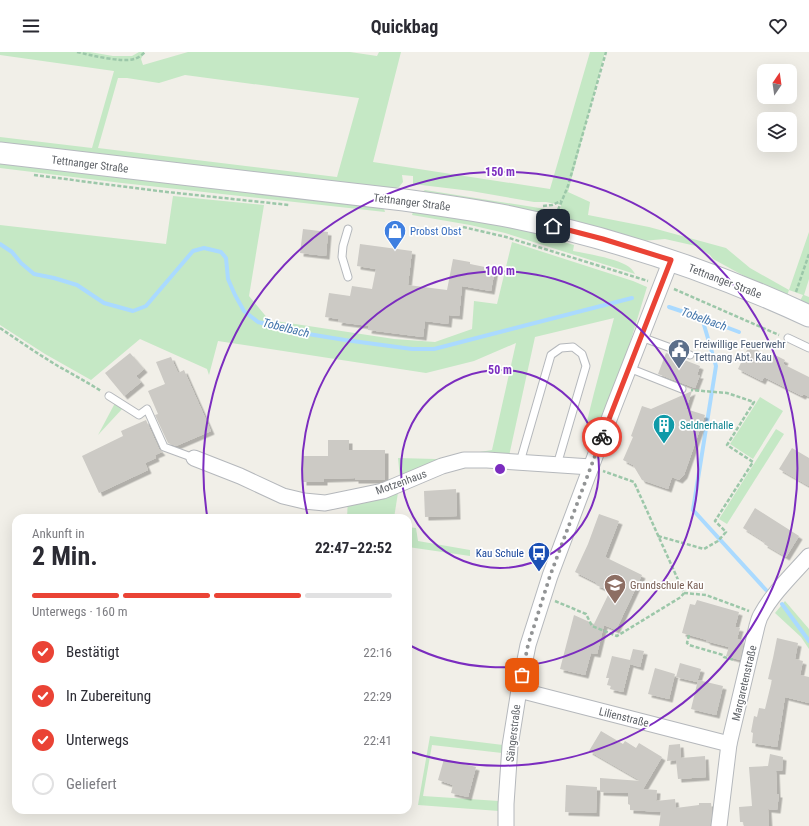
<!DOCTYPE html>
<html lang="de">
<meta charset="utf-8">
<style>
body{margin:0;font-family:"Roboto Condensed",sans-serif;background:#f7f7f7;color:#2b2b33;height:100vh;display:flex;flex-direction:column;font-size:15px;white-space:nowrap}
*{box-sizing:border-box;margin:0}
p{font-size:13px;color:#7c7c81}
.icon{flex:none;width:22px;height:22px;fill:none;stroke:currentColor;stroke-width:2;stroke-linecap:round;stroke-linejoin:round}
.map{position:relative;flex:1;overflow:hidden}
.details{position:absolute;left:12px;top:462px;width:400px;height:300px;display:flex;flex-direction:column;background:#fff;border-radius:12px;box-shadow:0 4px 16px #0002}
.details>*{flex:none}
.needle{width:26px;rotate:13deg}
.buttons{position:absolute;left:757px;top:12px;display:grid;gap:8px}
.buttons a{display:grid;place-items:center;width:40px;height:40px;border-radius:8px;background:#fff;box-shadow:0 4px 16px #0002;font-size:20px}
.pin{position:absolute;display:grid;place-items:center;width:34px;height:34px;color:#fff;margin:-17px;border-radius:8px;box-shadow:0 2px 6px #0006}
.courier{position:absolute;display:grid;place-items:center;width:40px;height:40px;margin:-20px;border:3px solid #ea4335;border-radius:50%;background:#fff;color:#222;box-shadow:0 1px 5px #0007}
.summary em{font-style:normal;font-weight:700}
.summary div{display:flex;flex-direction:column-reverse}
.summary{display:flex;align-items:center;justify-content:space-between;height:68px;padding:0 20px}
h1{font-size:26px;font-weight:700;line-height:30px}
.bar{display:grid;grid-template-columns:repeat(4,1fr);gap:6px 4px;align-content:center;height:48px;padding:0 20px}
.bar i{height:5px;border-radius:3px;background:#e1e1e2}
.bar .selected{background:#ea4335}
.bar p{grid-column:span 4}
ol{padding:0 20px;list-style:none}
li{display:flex;align-items:center;gap:12px;height:44px}
li p{margin-inline-start:auto}
li .icon{padding:4px;border-radius:50%;background:#ea4335;color:#fff;stroke-width:4}
li:last-child{color:#7c7c81}
li i{width:22px;height:22px;border:2px solid #e1e1e2;border-radius:50%}
header{display:flex;justify-content:space-between;align-items:center;height:52px;padding:0 20px;background:#fff;font-size:18px;font-weight:700}
.map>svg:first-child{display:block}
.green{fill:#c5e8c5;fill-rule:evenodd}
.lines{fill:none;stroke-linecap:round;stroke-linejoin:round}
.stream{stroke:#aadaff;stroke-width:4}
.building{fill:#cccac5;filter:url(#shadow)}
.service-casing{stroke:#b5b8bc;stroke-width:9}
.minor-casing{stroke:#b5b8bc;stroke-width:17}
.secondary-casing{stroke:#b6babf;stroke-width:23}
.path{stroke:#9cc7a9;stroke-width:2.5;stroke-dasharray:4 2;stroke-linecap:butt}
.service{stroke:#fff;stroke-width:7}
.minor{stroke:#fff;stroke-width:15}
.secondary{stroke:#fff;stroke-width:21}
.done{stroke:#929495;stroke-width:4;stroke-dasharray:0 7.2}
.route{stroke:#ea4335;stroke-width:5}
.ring{fill:none;stroke:#7b2cbf;stroke-width:2}
.labels{text-anchor:middle;stroke-width:3.5;stroke-linejoin:round;paint-order:stroke}
.street-label{font-size:11px;fill:#5f6368;stroke:#fff}
.shop-label{font-size:11px;fill:#366cbe;stroke:#fff;text-anchor:start}
.service-label{font-size:11px;fill:#4e5e75;stroke:#fff;text-anchor:start}
.culture-label{font-size:11px;fill:#0d838f;stroke:#fff;text-anchor:start}
.transit-label{font-size:11px;fill:#164399;stroke:#fff;text-anchor:end}
.education-label{font-size:11px;fill:#785e54;stroke:#fff;text-anchor:start}
.water-label{font-size:12px;font-style:italic;fill:#4174aa;stroke:#fff}
.centre{fill:#7b2cbf;stroke:#fff;stroke-width:2}
.ring-label{font-size:12px;text-anchor:middle;font-weight:bold;fill:#7b2cbf;stroke:#fff;stroke-width:3.5;stroke-linejoin:round;paint-order:stroke}
</style>
<header><svg class="icon" aria-label="menu" viewBox="0 0 24 24"><path d="M4 6h16M4 12h16M4 18h16"/></svg>Quickbag<svg class="icon" aria-label="heart" viewBox="0 0 24 24"><path d="M12 20l-8-8c-3-5 5-10 8-4 3-6 11-1 8 4z"/></svg></header>
<div class="map">
<svg width="809" height="774" viewBox="0 0 809 774">
<defs>
<filter id="shadow"><feDropShadow dx="3.5" dy="3.5" stdDeviation="0" flood-color="#0004"/></filter>
</defs>
<rect width="100%" height="100%" fill="#f1efe8"/>
<!-- green -->
<g class="green">
<path d="M0 0H90L113 4H132L139 0H144L141 7 143 13 188 0H350L377 4 379 0H401L373 110 550 137 590 0H605L568 140 590 150 588 163 649 175 726 196 750 216 789 238 809 180V227L804 243 809 245V253L800 249 803 243 789 238 787 244 746 225 713 207 710 203 696 194 665 187 642 189 558 167 561 153 546 150H534L471 139 413 132V124L402 123 403 130 399 135 392 137 0 93V85L92 96 114 19 0 3ZM185 23 359 46 337 125 98 96 118 26H127L159 31Z"/>
<path d="M0 110 383 153 385 160 122 131 0 116Z"/>
<path d="M425 138 552 158 551 165 420 141Z"/>
<path d="M173 144 264 153 249 244 269 268 394 287 435 290 472 277 474 249 497 252 512 190 633 229 647 235 626 304 596 382 585 377 594 341 614 266 535 285 509 404 400 426 398 406 436 407 492 398 516 291 474 309 426 321 218 289 209 323 207 317 140 287 91 328 45 302 0 273V173L166 192Z"/>
<path d="M414 157 514 175 574 193 573 199C589 202 613 206 626 213 630 215 633 218 635 222L505 181 470 173 412 163Z"/>
<path d="M760 345 783 359 753 407 730 392Z"/>
<path d="M115 351 123 356 98 383Z"/>
<path d="M776 377 784 382 727 472 719 467Z"/>
<path d="M399 434 394 466H347L348 446Z"/>
<path d="M408 475 416 476 418 489 470 498V504L408 495Z"/>
<path d="M785 549 809 577V597L801 585 775 561Z"/>
<path d="M430 684 503 693 502 701 432 693 423 744 499 749V759L418 753Z"/>
</g>
<g class="lines">
<!-- stream -->
<g class="stream">
<path d="M0 192 12 200 21 211 34 222 54 226 77 233 104 251 133 259 146 254 193 199 204 196 221 200 226 206 228 227 235 243 244 259 258 270 296 280 345 288 412 297H434L632 246"/>
<path d="M669 255 702 266 739 280"/>
<path d="M702 266 716 314 693 458 766 538"/>
<path d="M782 552 809 589"/>
</g>
</g>
<!-- building -->
<g class="building">
<path d="M303 177 328 180 326 204 300 201Z"/>
<path d="M360 192 412 199 408 233 447 238 453 207 470 210V212L495 217 491 239 462 234 459 264 449 263 448 272 425 269 423 285 368 278 369 274 338 270 339 267 325 265 329 241 350 244 352 234 372 237 376 217 357 214Z"/>
<path d="M749 294 772 305 773 302 785 308 783 312 809 325V345L804 342 802 344 764 325 762 329 738 317Z"/>
<path d="M130 301 144 317 136 324 141 330 124 344 105 321Z"/>
<path d="M666 301 700 314 697 323H700L695 336 658 322Z"/>
<path d="M171 305 178 321 184 318 211 379 176 394 168 391 155 363 158 362 148 339 165 332 156 310Z"/>
<path d="M692 339 686 357 705 363 684 423 679 428 672 425 668 437 642 428 633 413 623 408 633 385 631 384 642 354 651 357Z"/>
<path d="M146 368 159 397 162 400 155 403 156 406 145 411 148 418 99 441 82 404 123 384 121 379Z"/>
<path d="M328 388H349V398H385V428H355V426L324 427V430H303V404H328Z"/>
<path d="M792 396 809 406V434L779 417Z"/>
<path d="M456 437 457 464 425 465 424 439Z"/>
<path d="M755 456 799 484 786 505 764 492 765 490 743 476Z"/>
<path d="M599 462 619 469 605 505 642 523 616 578 604 573 597 602 591 601 585 623 560 617 574 563 594 572 610 539 596 533 597 531 575 520 588 492Z"/>
<path d="M697 548 739 560 735 575 740 576 737 587 744 589 740 608 726 604 729 595 706 589 707 588 682 581 690 552 695 553Z"/>
<path d="M777 586 798 591 795 607 803 609 800 623 809 625V651L785 645 777 695 752 691 753 681 751 680 754 664 757 665 759 656 765 657 772 628 768 627 773 606Z"/>
<path d="M633 597 644 599 640 615 630 612 623 640 610 637 611 634 607 633 609 626H606L612 604 630 608Z"/>
<path d="M680 611 701 617 697 630 676 625Z"/>
<path d="M655 616 675 622 669 647 648 642Z"/>
<path d="M698 628 723 634 716 663 691 657Z"/>
<path d="M601 679 623 692 625 689 636 696 639 691 662 705 643 737 657 738 656 749 675 747 676 756 699 753V751H711L712 761 710 774H659L661 760 630 758V753L628 752V741L600 740V726L641 729 589 699Z"/>
<path d="M680 692 681 706 705 704 706 725 678 727 676 708 667 709 669 693Z"/>
<path d="M770 702 783 705 782 719H776L777 742H779L777 758 768 757 769 774H744L743 770H740L739 755 752 754 749 715 768 714Z"/>
<path d="M444 707 476 715 468 745 451 741 453 733 438 728Z"/>
<path d="M566 733 597 735 596 761 565 760Z"/>
</g>
<g class="lines">
<!-- service casing -->
<g class="service-casing">
<g id="service">
<path d="M348 177 343 194 342 205 348 225"/>
<path d="M641 285 690 303"/>
<path d="M788 286 809 296"/>
<path d="M629 316 682 337"/>
<path d="M109 344 139 363 147 357 164 395 194 406"/>
<path d="M520 410 551 303 561 296 573 295 582 302 586 314 557 413"/>
</g>
</g>
<!-- minor casing -->
<g class="minor-casing">
<g id="minor">
<path d="M194 406 240 424 283 444 304 449 325 451 383 439 442 414 464 408H487L591 415"/>
<path d="M519 638 729 692"/>
<path d="M506 774V752L510 694 519 638 528 593 550 524 614 354 671 208"/>
<path d="M719 774 729 692 757 574C758 571 759 566 761 563 772 542 793 522 809 504"/>
</g>
</g>
<!-- secondary casing -->
<g class="secondary-casing">
<path id="secondary" d="M0 101 404 148C440 153 476 158 511 165 614 186 714 220 809 264"/>
</g>
<!-- path -->
<g class="path">
<path d="M77 0C90 3 122 11 134 7 138 6 142 3 145 0"/>
<path d="M34 123 158 139 289 153"/>
<path d="M543 154 552 153 561 149"/>
<path d="M558 158 568 134 606 0"/>
<path d="M463 175 506 185 648 229"/>
<path d="M674 237 779 283"/>
<path d="M796 240 809 202"/>
<path d="M0 276C19 289 38 302 58 314 72 322 87 330 101 339"/>
<path d="M658 484 704 497 718 489 726 480 715 469 753 410 727 393 754 350 727 341 691 338"/>
<path d="M684 541 706 543 749 559"/>
<path d="M555 549 586 562 592 574 617 584 681 545 684 541 634 430 603 419"/>
<path d="M689 583 687 591 689 593 723 603 724 605 735 608"/>
</g>
<!-- service -->
<use href="#service" class="service"/>
<!-- minor -->
<use href="#minor" class="minor"/>
<!-- secondary -->
<use href="#secondary" class="secondary"/>
</g>
<g class="lines">
<!-- done -->
<path class="done" d="M522 623 528 593 550 524 602 385"/>
<!-- route -->
<path class="route" d="M553 174 603 187 671 208 602 385"/>
</g>
<!-- distance rings -->
<g class="ring">
<circle cx="500" cy="417" r="99"/>
<path d="M308 465A198 198 0 1 1 409 593"/>
<path d="M207 463A297 297 0 1 1 408 699"/>
</g>
<!-- icons -->
<defs>
<g id="shop-pin" transform="scale(1.15)"><path d="M0 17L-7.5 6A9.5 9.5 0 1 1 7.5 6Z" fill="#3f7fe0" stroke="#fff"/><path d="M-5-2.5h2.3a2.7 3.5 0 0 1 5.4 0H5L5.5 6h-11ZM-1.5-2.5h3a1.5 2.3 0 0 0-3 0Z" fill="#fff"/></g>
<g id="civic-pin" transform="scale(1.15)"><path d="M0 17L-7.5 6A9.5 9.5 0 1 1 7.5 6Z" fill="#5c6f8a" stroke="#fff"/><path d="M-.6-6.5H3V-4.5H.6V-3L4-1V1h2V6H-6V1h2V-1L-.6-3ZM-1.2 2.5V6h2.4V2.5Z" fill="#fff"/></g>
<g id="building-pin" transform="scale(1.15)"><path d="M0 17L-7.5 6A9.5 9.5 0 1 1 7.5 6Z" fill="#0f9aa8" stroke="#fff"/><path d="M-4-6H4V6H1V3H-1V6H-4ZM-2.5-4.3h1.7v1.8h-1.7ZM.8-4.3h1.7v1.8H.8ZM-2.5-1h1.7V.8h-1.7ZM.8-1h1.7V.8H.8Z" fill="#fff"/></g>
<g id="bus-pin" transform="scale(1.15)"><path d="M0 17L-7.5 6A9.5 9.5 0 1 1 7.5 6Z" fill="#1a4fb4" stroke="#fff"/><path d="M-5-6H5V4H4V6H2V4H-2V6H-4V4H-5ZM-3.5-4V0h7V-4ZM-3.5 1.2v1.5H-2V1.2ZM2 1.2v1.5H3.5V1.2Z" fill="#fff"/></g>
<g id="school-pin" transform="scale(1.15)"><path d="M0 17L-7.5 6A9.5 9.5 0 1 1 7.5 6Z" fill="#8d6e63" stroke="#fff"/><path d="M0-5L7-2L0 1L-7-2ZM-4 1L0 2.5L4 1V4Q0 6-4 4Z" fill="#fff"/></g>
</defs>
<g fill-rule="evenodd">
<use href="#shop-pin" x="395" y="179"/>
<use href="#civic-pin" x="679" y="298"/>
<use href="#building-pin" x="664" y="373"/>
<use href="#bus-pin" x="539" y="501"/>
<use href="#school-pin" x="615" y="533"/>
</g>
<g class="labels">
<!-- street labels -->
<g class="street-label">
<text transform="translate(90 112) rotate(7)" y="4">Tettnanger Straße</text>
<text transform="translate(412 150) rotate(7)" y="4">Tettnanger Straße</text>
<text transform="translate(725 229) rotate(21)" y="4">Tettnanger Straße</text>
<text transform="translate(401 430) rotate(-20)" y="4">Motzenhaus</text>
<text transform="translate(744 631) rotate(-77)" y="4">Margaretenstraße</text>
<text transform="translate(624 665) rotate(14)" y="4">Lilienstraße</text>
<text transform="translate(513 681) rotate(-83)" y="4">Sängerstraße</text>
</g>
<!-- shop labels -->
<g class="shop-label">
<text x="410" y="183">Probst Obst</text>
</g>
<!-- service labels -->
<g class="service-label">
<text x="694" y="296">Freiwillige Feuerwehr<tspan x="694" dy="13">Tettnang Abt. Kau</tspan></text>
</g>
<!-- culture labels -->
<g class="culture-label">
<text x="680" y="377">Seldnerhalle</text>
</g>
<!-- transit labels -->
<g class="transit-label">
<text x="524" y="505">Kau Schule</text>
</g>
<!-- education labels -->
<g class="education-label">
<text x="630" y="537">Grundschule Kau</text>
</g>
<!-- water labels -->
<g class="water-label">
<text transform="translate(704 267) rotate(20)" y="4">Tobelbach</text>
<text transform="translate(286 276) rotate(14)" y="4">Tobelbach</text>
</g>
</g>
<circle cx="500" cy="417" r="6" class="centre"/>
<g class="ring-label">
<text x="500" y="124">150 m</text>
<text x="500" y="223">100 m</text>
<text x="500" y="322">50 m</text>
</g>
</svg>
<div class="buttons">
<a><svg class="needle" viewBox="-14 -14 28 28"><path d="M0-13l5 13h-10z" fill="#e53935"/><path d="M0 13l5-13h-10z" fill="#7c7c81"/></svg></a>
<a><svg class="icon" aria-label="layers" viewBox="0 0 24 24"><path d="M12 4l9 5-9 5-9-5zM3 14l9 5 9-5"/></svg></a>
</div>
<div class="pin" style="left:522px;top:623px;background:#ea580c"><svg class="icon" aria-label="bag" viewBox="0 0 24 24"><path d="M5 8h14l-1 12H6zM9 8a3 3 0 0 1 6 0"/></svg></div>
<div class="pin" style="left:553px;top:174px;background:#1f2937"><svg class="icon" aria-label="home" viewBox="0 0 24 24"><path d="M3 11l9-7 9 7M6 9v11h12V9"/></svg></div>
<div class="courier" style="left:602px;top:385px"><svg class="icon" aria-label="bike" viewBox="0 0 24 24"><circle cx="6" cy="16" r="4"/><circle cx="18" cy="16" r="4"/><path d="M6 16l4-8h5l3 8M10 8l3 8H6M13 5h3"/></svg></div>
<section class="details">
<div class="summary"><div><h1>2 Min.</h1><p>Ankunft in</p></div><em>22:47–22:52</em></div>
<div class="bar"><i class="selected"></i><i class="selected"></i><i class="selected"></i><i></i><p>Unterwegs · 160 m</p></div>
<ol>
<li><svg class="icon" aria-label="check" viewBox="0 0 24 24"><path d="M5 12l5 5 9-10"/></svg>Bestätigt<p>22:16</p></li>
<li><svg class="icon" aria-label="check" viewBox="0 0 24 24"><path d="M5 12l5 5 9-10"/></svg>In Zubereitung<p>22:29</p></li>
<li><svg class="icon" aria-label="check" viewBox="0 0 24 24"><path d="M5 12l5 5 9-10"/></svg>Unterwegs<p>22:41</p></li>
<li><i></i>Geliefert</li>
</ol>
</section>
</div>
